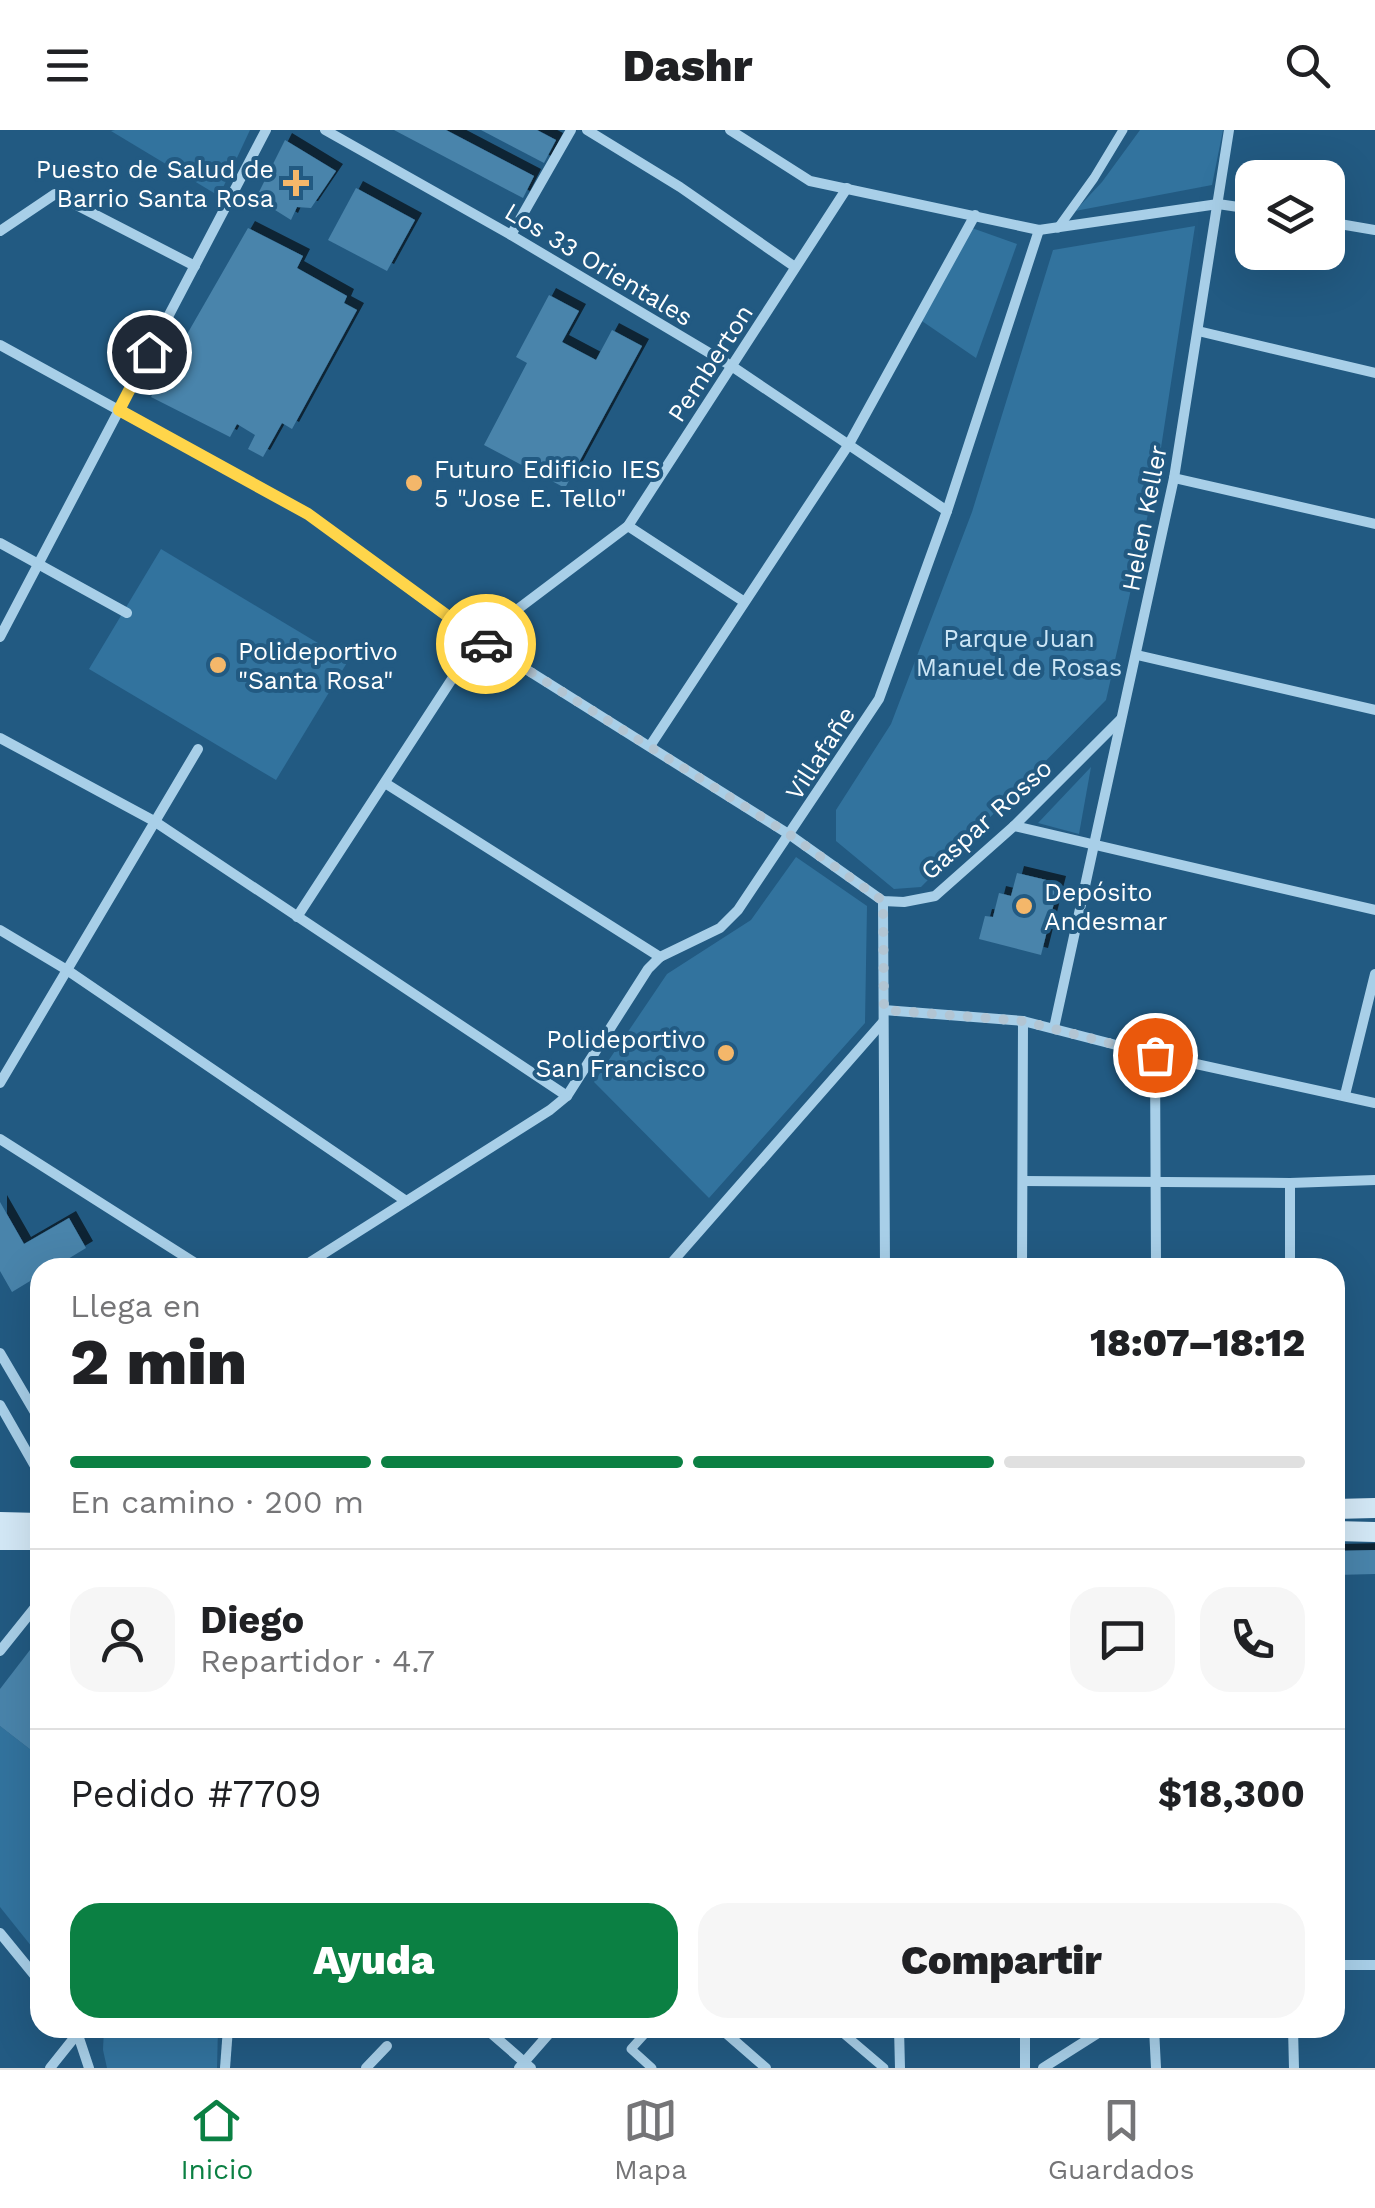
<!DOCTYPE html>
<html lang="es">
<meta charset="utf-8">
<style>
body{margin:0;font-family:"Work Sans",sans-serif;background:#f6f6f6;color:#202124;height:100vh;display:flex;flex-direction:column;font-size:38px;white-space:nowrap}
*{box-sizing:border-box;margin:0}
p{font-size:32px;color:#757577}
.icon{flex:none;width:55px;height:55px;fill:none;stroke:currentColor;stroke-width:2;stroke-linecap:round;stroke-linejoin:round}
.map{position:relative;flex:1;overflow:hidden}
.side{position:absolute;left:30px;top:1128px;width:1315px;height:780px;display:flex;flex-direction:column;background:#fff;border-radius:30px;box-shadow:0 10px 40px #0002}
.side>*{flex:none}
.tools{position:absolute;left:1235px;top:30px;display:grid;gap:20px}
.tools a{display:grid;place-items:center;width:110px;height:110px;border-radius:20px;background:#fff;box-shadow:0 10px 40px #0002;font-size:50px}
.pin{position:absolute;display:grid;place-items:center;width:85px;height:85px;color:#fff;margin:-42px;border:5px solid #fff;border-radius:50%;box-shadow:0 2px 10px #0007}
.courier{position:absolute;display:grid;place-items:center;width:100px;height:100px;margin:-50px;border:8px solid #ffd54a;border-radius:50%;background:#fff;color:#222;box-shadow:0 2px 12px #0007}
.overview em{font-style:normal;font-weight:800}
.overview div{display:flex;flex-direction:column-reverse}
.overview{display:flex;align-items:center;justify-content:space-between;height:170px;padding:0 40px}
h1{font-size:65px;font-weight:800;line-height:75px}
.bar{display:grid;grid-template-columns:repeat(4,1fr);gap:15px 10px;align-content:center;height:120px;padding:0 40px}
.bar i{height:12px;border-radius:8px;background:#e0e0e0}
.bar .on{background:#0b8043}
.bar p{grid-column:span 4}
.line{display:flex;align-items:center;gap:25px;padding:0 40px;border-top:2px solid #e0e0e0}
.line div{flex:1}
.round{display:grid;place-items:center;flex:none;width:105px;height:105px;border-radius:30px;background:#f6f6f6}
.cta{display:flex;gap:20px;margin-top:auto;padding:20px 40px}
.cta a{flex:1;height:115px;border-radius:30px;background:#0b8043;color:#fff;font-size:40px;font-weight:800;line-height:115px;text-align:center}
.cta a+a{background:#f6f6f6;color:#202124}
header{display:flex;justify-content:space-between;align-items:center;height:130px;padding:0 40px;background:#fff;font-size:45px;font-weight:800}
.tab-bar{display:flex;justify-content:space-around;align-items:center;height:140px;border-top:2px solid #e0e0e0;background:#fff;font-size:28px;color:#757577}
.tab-bar a{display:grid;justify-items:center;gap:5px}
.tab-bar .on{color:#0b8043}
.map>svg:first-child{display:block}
.green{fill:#32739e}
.building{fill:#4a84ab;filter:url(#shadow)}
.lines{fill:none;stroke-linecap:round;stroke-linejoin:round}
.pedestrian{stroke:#a8cfe8;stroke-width:9}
.minor{stroke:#a8cfe8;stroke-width:10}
.secondary{stroke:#d3e8f6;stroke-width:20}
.done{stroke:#b2c5d3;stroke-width:10;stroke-dasharray:0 18}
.route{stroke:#ffd54a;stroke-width:12}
.poi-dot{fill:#f4b76a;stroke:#225a82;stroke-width:4}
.labels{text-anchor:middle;stroke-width:8;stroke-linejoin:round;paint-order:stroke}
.poi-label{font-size:25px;fill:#fff;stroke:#225a82;text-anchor:start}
.street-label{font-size:25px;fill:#fff;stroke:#225a82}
.park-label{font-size:25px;fill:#cce6f6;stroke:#225a82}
</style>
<header><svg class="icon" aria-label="menu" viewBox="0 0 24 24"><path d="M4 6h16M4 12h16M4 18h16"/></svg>Dashr<svg class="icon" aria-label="search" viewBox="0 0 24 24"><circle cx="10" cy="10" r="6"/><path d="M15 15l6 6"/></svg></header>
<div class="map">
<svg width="1375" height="1938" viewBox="0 0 1375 1938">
<defs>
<filter id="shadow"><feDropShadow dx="7" dy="-7" stdDeviation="0" flood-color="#0009"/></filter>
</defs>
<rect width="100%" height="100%" fill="#225a82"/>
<!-- green -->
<g class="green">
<path d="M115 0H250L219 66 111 1Z"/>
<path d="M1140 0H1223L1212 55 1075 81 1102 52Z"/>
<path d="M1195 96 1157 344 1106 570 921 757 894 759 836 711V680L891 594 972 382 1053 120Z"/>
<path d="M972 98 1017 114 976 228 919 189Z"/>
<path d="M161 419 348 531 276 650 89 539Z"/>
<path d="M1091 637 1079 704 1038 693Z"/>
<path d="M796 727 867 776 865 893 709 1068 594 952 667 844 751 790Z"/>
<path d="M0 1596 40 1627V1827L0 1777Z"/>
<path d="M104 1898H218L217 1938H107L103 1920Z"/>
</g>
<!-- building -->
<g class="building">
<path d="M394 0H446L534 46 523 68Z"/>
<path d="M481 0H537L556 10 544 33Z"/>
<path d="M285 10 336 41 311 78 297 77 291 90 256 68Z"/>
<path d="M356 58 415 90 387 141 328 110Z"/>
<path d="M248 98 303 126 297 138 347 166 344 173 357 180 292 299 282 293 263 327 248 319 255 305 237 294 230 307 151 267Z"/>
<path d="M549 165 579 181 562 212 596 230 612 200 642 216 565 358 484 315 527 233 516 227Z"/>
<path d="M1017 743 1059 753 1041 825 979 809 985 786 993 787 999 763 1011 766Z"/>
<path d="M0 1072 24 1114 69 1088 86 1118 53 1138H40V1145L12 1162 0 1141Z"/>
<path d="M1375 1420V1444L1335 1445V1421Z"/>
<path d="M40 1507V1627L0 1596V1559Z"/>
</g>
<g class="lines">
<!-- pedestrian -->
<g class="pedestrian">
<path d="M1058 98 1094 48 1123 0"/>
<path d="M650 1898 631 1919 652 1938"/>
<path d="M837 1898 884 1938"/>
</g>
<!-- minor -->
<g class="minor">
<path d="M325 0 511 105 733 237 947 381"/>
<path d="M587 0 680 57 795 137"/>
<path d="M730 0 810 51 1039 100 1218 74 1252 79"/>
<path d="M1328 92 1375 100"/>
<path d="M0 101 55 64 195 136"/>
<path d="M511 105 571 0"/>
<path d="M1198 201 1375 243"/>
<path d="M0 215 308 384 478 509 790 705 883 771 904 772 935 766 1014 696 1121 589"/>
<path d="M1174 348 1375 394"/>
<path d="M628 396 743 471"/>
<path d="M0 413 127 483"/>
<path d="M0 507 266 0"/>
<path d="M1137 525 1375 580"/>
<path d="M0 608 154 691 567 966"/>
<path d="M650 616 849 314 975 85"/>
<path d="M385 653 660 827"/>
<path d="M1014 696 1375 780"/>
<path d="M883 771 885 1138"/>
<path d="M297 787 478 509 628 396 847 58"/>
<path d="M0 800 67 840 406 1071"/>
<path d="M884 880 1023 891 1155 925 1375 973"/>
<path d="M1054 898 1174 348 1229 0"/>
<path d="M1155 925 1156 1138"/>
<path d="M0 953 198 619"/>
<path d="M1345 965 1375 844"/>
<path d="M0 1009 203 1138"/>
<path d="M1023 1051 1290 1053 1375 1050"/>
<path d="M1290 1053V1138"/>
<path d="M301 1138 550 980 567 966 648 839 660 827 720 798 738 780 879 569 947 381 1039 100"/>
<path d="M667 1138 883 892"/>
<path d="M1022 1138 1023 891"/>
<path d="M0 1223 40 1291"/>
<path d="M0 1275 40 1345"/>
<path d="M0 1521 40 1471"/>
<path d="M0 1803 40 1852"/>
<path d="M1335 1835H1375"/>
<path d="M485 1898 531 1938"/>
<path d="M720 1898 766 1938"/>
<path d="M899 1898 900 1938"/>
<path d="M1025 1898V1938"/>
<path d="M1154 1898 1156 1938"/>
<path d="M1293 1898 1294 1938"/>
<path d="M77 1902 89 1938"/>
<path d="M50 1938 82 1898"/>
<path d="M225 1938 228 1898"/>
<path d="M366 1938 387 1916"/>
<path d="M519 1938 554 1898"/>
<path d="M1043 1938 1106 1898"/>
</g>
<!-- secondary -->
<g class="secondary">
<path d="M1335 1379 1375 1378"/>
<path d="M0 1392 40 1393"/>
<path d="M1335 1401 1375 1402"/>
<path d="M0 1410H40"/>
</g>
</g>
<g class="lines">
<!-- done -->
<path class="done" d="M486 514 790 705 883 771 884 880 1023 891 1155 925"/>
<!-- route -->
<path class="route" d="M149 222 119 280 308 384 486 514"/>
</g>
<!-- markers -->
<g class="poi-dot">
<path d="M291 38h10v10h10v10h-10v10h-10v-10h-10v-10h10z"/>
<circle cx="414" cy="353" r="10"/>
<circle cx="218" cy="535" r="10"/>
<circle cx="1024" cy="776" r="10"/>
<circle cx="726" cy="923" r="10"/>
</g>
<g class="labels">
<!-- poi labels -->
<g class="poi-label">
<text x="274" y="48" text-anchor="end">Puesto de Salud de<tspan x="274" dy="29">Barrio Santa Rosa</tspan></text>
<text x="434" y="348">Futuro Edificio IES<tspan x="434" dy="29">5 "Jose E. Tello"</tspan></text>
<text x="238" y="530">Polideportivo<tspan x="238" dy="29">"Santa Rosa"</tspan></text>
<text x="1044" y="771">Depósito<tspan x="1044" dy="29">Andesmar</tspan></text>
<text x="706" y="918" text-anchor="end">Polideportivo<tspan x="706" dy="29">San Francisco</tspan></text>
</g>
<!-- street labels -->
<g class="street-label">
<text transform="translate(599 134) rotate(31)" y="9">Los 33 Orientales</text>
<text transform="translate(710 233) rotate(-57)" y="9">Pemberton</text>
<text transform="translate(1144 388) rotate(-79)" y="9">Helen Keller</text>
<text transform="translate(820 623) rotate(-57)" y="9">Villafañe</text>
<text transform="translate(986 689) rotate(-42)" y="9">Gaspar Rosso</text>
</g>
<!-- park labels -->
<g class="park-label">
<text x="1019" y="517">Parque Juan<tspan x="1019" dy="29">Manuel de Rosas</tspan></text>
</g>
</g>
</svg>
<div class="tools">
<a><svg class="icon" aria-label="layers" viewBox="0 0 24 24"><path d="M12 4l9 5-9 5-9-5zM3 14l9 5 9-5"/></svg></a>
</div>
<div class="pin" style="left:1155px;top:925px;background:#ea580c"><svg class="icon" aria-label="bag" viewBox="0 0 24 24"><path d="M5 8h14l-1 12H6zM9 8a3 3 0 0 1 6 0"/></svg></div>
<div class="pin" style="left:149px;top:222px;background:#1f2937"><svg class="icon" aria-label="home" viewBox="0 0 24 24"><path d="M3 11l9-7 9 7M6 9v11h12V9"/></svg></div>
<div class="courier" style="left:486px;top:514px"><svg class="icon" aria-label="car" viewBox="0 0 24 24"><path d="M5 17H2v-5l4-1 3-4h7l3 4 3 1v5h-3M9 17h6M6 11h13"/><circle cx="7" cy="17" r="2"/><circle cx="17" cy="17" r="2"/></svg></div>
<section class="side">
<div class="overview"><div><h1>2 min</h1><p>Llega en</p></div><em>18:07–18:12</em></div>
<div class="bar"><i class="on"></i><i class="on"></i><i class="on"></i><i></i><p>En camino · 200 m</p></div>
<div class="line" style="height:180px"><a class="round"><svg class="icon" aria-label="person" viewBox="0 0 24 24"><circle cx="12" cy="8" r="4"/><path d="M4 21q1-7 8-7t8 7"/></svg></a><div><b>Diego</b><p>Repartidor · 4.7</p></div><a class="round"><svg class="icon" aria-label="chat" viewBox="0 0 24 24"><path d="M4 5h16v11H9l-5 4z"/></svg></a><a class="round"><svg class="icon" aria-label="phone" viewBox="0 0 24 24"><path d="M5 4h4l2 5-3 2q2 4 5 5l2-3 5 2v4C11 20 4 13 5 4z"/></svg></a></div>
<div class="line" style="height:130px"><div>Pedido #7709</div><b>$18,300</b></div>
<div class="cta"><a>Ayuda</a><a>Compartir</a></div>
</section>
</div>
<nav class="tab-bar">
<a class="on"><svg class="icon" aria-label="home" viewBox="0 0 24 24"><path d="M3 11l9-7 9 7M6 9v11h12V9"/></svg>Inicio</a>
<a><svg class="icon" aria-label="map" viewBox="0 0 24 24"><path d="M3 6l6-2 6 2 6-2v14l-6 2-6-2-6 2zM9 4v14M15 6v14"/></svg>Mapa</a>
<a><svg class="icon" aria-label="saved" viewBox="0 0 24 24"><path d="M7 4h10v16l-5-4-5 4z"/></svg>Guardados</a>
</nav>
